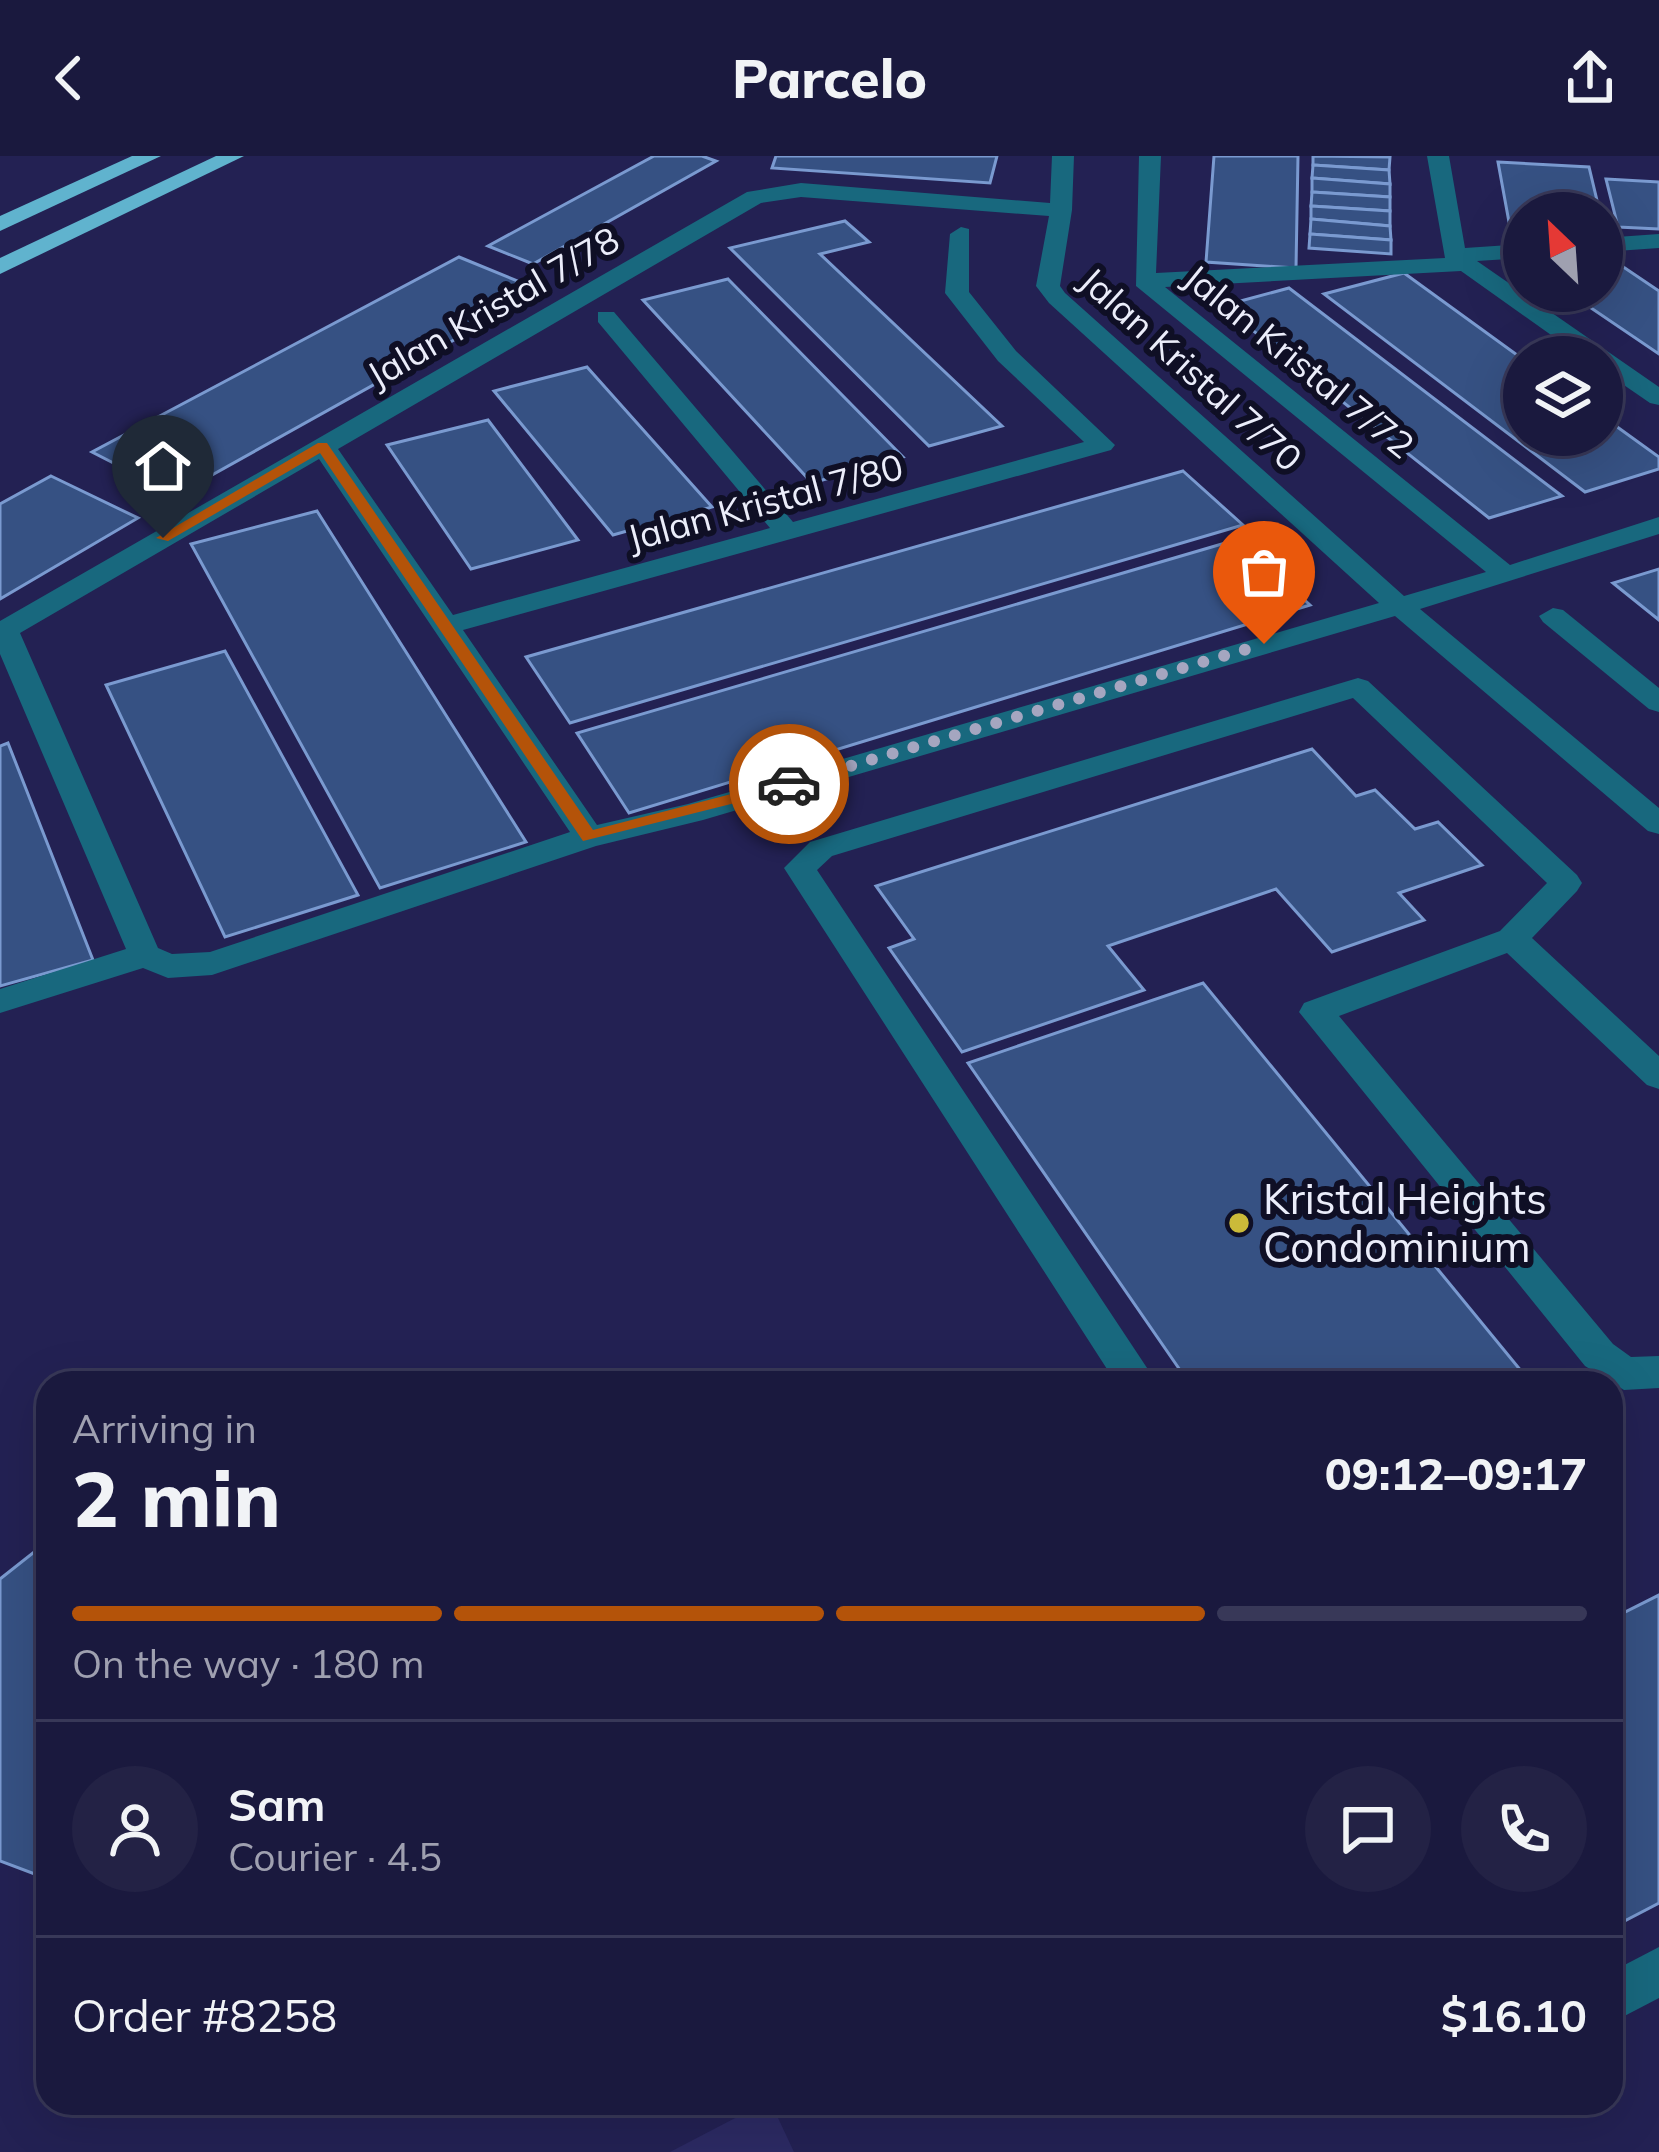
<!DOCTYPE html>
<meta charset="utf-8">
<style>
body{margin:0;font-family:Mulish,sans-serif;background:#232245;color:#f1f3f6;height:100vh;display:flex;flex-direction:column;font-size:45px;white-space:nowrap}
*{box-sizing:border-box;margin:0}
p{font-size:39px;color:#9fa0b0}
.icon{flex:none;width:66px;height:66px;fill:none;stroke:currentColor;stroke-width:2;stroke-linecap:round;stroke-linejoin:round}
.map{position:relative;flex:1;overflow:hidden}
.side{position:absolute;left:36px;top:1215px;width:1587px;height:744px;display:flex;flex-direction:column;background:#1a193e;border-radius:36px;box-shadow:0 12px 48px #0002,0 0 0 3px #383858}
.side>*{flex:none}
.needle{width:78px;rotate:335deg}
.fabs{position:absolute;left:1503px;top:36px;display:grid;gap:24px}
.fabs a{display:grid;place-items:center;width:120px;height:120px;border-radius:50%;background:#1a193e;box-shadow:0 12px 48px #0002,0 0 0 3px #383858;font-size:60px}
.pin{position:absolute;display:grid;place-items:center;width:102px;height:102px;color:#fff;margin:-123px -51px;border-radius:50% 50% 50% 0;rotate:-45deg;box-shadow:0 0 12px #0007}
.pin .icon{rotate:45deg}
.courier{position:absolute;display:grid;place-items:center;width:120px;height:120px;margin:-60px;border:9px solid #b45309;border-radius:50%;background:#fff;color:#222;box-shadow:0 3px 15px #0007}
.head em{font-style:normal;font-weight:800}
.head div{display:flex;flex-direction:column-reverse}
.head{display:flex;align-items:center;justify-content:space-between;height:204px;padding:0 36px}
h1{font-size:78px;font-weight:800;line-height:90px}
.bar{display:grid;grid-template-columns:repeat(4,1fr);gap:18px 12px;align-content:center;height:144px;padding:0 36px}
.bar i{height:15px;border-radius:9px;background:#383858}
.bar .active{background:#b45309}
.bar p{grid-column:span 4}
.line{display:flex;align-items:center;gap:30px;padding:0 36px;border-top:3px solid #383858}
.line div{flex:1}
.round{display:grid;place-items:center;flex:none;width:126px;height:126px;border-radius:63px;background:#232245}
header{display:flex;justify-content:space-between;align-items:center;height:156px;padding:0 36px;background:#1a193e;font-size:54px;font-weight:800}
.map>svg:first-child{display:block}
.built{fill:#2c2a63}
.building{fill:#365183;stroke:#7a9ad0;stroke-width:3}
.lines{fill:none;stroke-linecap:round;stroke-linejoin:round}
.minor{fill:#18687e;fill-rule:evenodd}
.highway{fill:#60b3ce;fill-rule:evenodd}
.route{fill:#b45309}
.done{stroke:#a5a6c0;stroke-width:12;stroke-dasharray:0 21.6}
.poi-dot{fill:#cbba39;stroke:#0f0f25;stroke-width:4.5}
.labels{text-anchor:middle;stroke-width:12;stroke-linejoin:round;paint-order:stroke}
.far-street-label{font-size:36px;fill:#ebedfa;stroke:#0f0f25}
.poi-label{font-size:42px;fill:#ebedfa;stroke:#0f0f25;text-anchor:start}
</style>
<header><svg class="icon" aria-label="back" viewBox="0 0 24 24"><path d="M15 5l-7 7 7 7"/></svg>Parcelo<svg class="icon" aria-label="share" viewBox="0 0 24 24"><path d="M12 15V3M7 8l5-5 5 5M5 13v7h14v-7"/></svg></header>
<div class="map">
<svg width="1659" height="1996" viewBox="0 0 1659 1996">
<rect width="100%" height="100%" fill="#232153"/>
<!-- built -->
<path class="built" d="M764 1947H771L794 1996H670Z"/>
<!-- building -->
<g class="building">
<path d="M654 0H702L716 5 533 108 488 90Z"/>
<path d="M776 0H997L990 27 772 12Z"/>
<path d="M1214 0H1298L1296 112 1206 106Z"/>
<path d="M1313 0 1390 1 1389 14 1313 9Z"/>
<path d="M1498 6 1589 11 1600 57H1524V78L1511 77Z"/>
<path d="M1313 9 1389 14 1390 28 1312 22Z"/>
<path d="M1312 22 1390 28V41L1312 36Z"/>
<path d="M1606 23 1659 26V73L1618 71Z"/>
<path d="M1312 36 1390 41V55L1311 50Z"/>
<path d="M1311 50 1390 55V70L1311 63Z"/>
<path d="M1311 63 1390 70 1391 84 1310 78Z"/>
<path d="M845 65 869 86 820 98 1002 270 929 290 730 92Z"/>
<path d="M1310 78 1391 84V98L1309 92Z"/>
<path d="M459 101 542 135 176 339 92 296Z"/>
<path d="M1610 102 1659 135V198L1566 135H1602V104Z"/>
<path d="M1404 117 1524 204V279H1602V260L1659 301V313L1585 336 1324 138Z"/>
<path d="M728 123 903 301 812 327 643 144Z"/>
<path d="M1289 132 1562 340 1489 362 1222 150Z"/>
<path d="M587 211 712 351 613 379 494 235Z"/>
<path d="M488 264 578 384 471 413 387 289Z"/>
<path d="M1183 315 1243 369 570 567 526 501Z"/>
<path d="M51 320 138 362 0 443V348Z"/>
<path d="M317 355 526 686 380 732 191 388Z"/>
<path d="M1239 383 1310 449 629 657 577 577Z"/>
<path d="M1659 413V464L1613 427Z"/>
<path d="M225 495 358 739 225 781 106 529Z"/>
<path d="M8 587 93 804 0 830V590Z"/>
<path d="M1312 593 1356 640 1375 634 1415 673 1438 666 1482 709 1399 737 1424 764 1332 796 1276 733 1108 790 1144 834 962 896 889 792 914 783 876 730Z"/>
<path d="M1203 827 1531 1227H1189L968 907Z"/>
<path d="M48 1385V1723L0 1705V1423Z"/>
<path d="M1659 1439V1747L1611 1772V1445L1621 1458Z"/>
</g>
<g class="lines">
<!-- minor -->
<g class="minor">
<path d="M1052 0H1074L1072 54 1060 130 1065 137 1404 440 1486 416 1136 130 1139 0H1161L1156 117 1445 102 1427 0H1449L1465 92 1524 88V102L1477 105 1659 231V249L1650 247 1602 214V201H1582L1461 115 1165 131 1510 409 1659 361V378L1420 453 1659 652V678L1648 675 1395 460 703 664 596 690 212 819 168 822 143 812 0 857V833L126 793 0 498V465L747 36 801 27 1050 47ZM801 41 1049 60 1036 130 1049 147 1379 447 688 648 597 669 463 474 1111 294 1115 289 1016 195 969 136V73L961 71 950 78 945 137 998 205 1084 286 793 366 614 156H598V166L770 372 453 459 338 293 761 47ZM319 303 570 676 210 796 172 798 158 792 20 477Z"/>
<path d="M1659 78V92L1602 96V82Z"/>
<path d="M1553 452 1563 454 1659 532V556L1649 553 1543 466 1539 460Z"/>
<path d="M1358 522 1368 525 1577 719 1582 727 1577 735 1532 782 1659 900V933L1647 929 1507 797 1339 860 1613 1188 1631 1201 1659 1200V1232L1624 1234 1585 1210 1299 856 1304 847 1500 775 1547 727 1353 542 832 700 817 714 1157 1227H1116L784 712 810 686Z"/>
<path d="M1659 1791V1842L1611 1867V1816Z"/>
</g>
<!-- highway -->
<g class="highway">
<path d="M132 0H161L0 75V60Z"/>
<path d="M216 0H244L0 118V102Z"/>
</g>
</g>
<!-- route -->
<path class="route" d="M318 287H327L593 674 789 623 795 625V632L583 685 320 297 168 385 156 382Z"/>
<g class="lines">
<!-- done -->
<path class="done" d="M789 628 1264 488"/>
</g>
<!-- markers -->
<circle class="poi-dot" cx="1239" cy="1067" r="12"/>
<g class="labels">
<!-- far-street labels -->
<g class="far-street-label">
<text transform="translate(493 151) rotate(-30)" y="13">Jalan Kristal 7/78</text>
<text transform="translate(1299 205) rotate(39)" y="13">Jalan Kristal 7/72</text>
<text transform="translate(1191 213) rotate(42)" y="13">Jalan Kristal 7/70</text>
<text transform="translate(765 346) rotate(-15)" y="13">Jalan Kristal 7/80</text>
</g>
<!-- poi labels -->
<g class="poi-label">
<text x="1263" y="1058">Kristal Heights<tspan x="1263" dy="48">Condominium</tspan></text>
</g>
</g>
</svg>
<div class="fabs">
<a><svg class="needle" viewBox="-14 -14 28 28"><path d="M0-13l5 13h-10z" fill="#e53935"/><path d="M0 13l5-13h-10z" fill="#9fa0b0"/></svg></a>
<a><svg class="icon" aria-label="layers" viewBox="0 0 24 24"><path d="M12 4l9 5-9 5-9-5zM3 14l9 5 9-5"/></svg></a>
</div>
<div class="pin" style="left:1264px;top:488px;background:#ea580c"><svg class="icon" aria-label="bag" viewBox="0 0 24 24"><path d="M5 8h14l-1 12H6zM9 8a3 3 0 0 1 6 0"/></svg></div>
<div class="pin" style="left:163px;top:382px;background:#1f2937"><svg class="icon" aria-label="home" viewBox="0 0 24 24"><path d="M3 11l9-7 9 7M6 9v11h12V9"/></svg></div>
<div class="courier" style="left:789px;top:628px"><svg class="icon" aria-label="car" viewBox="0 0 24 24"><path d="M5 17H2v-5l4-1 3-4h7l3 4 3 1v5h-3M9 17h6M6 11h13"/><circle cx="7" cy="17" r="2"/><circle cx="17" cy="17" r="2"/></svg></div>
<section class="side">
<div class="head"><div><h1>2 min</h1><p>Arriving in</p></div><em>09:12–09:17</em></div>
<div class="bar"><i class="active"></i><i class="active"></i><i class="active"></i><i></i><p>On the way · 180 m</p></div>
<div class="line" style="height:216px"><a class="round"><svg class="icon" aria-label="person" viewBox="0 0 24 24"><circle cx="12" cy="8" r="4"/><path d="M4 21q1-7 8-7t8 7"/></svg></a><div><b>Sam</b><p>Courier · 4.5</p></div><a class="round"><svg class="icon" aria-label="chat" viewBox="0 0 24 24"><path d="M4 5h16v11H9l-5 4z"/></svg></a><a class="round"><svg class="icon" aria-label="phone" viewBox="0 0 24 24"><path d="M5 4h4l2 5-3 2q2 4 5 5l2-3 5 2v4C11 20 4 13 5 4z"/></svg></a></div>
<div class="line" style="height:156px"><div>Order #8258</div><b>$16.10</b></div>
</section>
</div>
